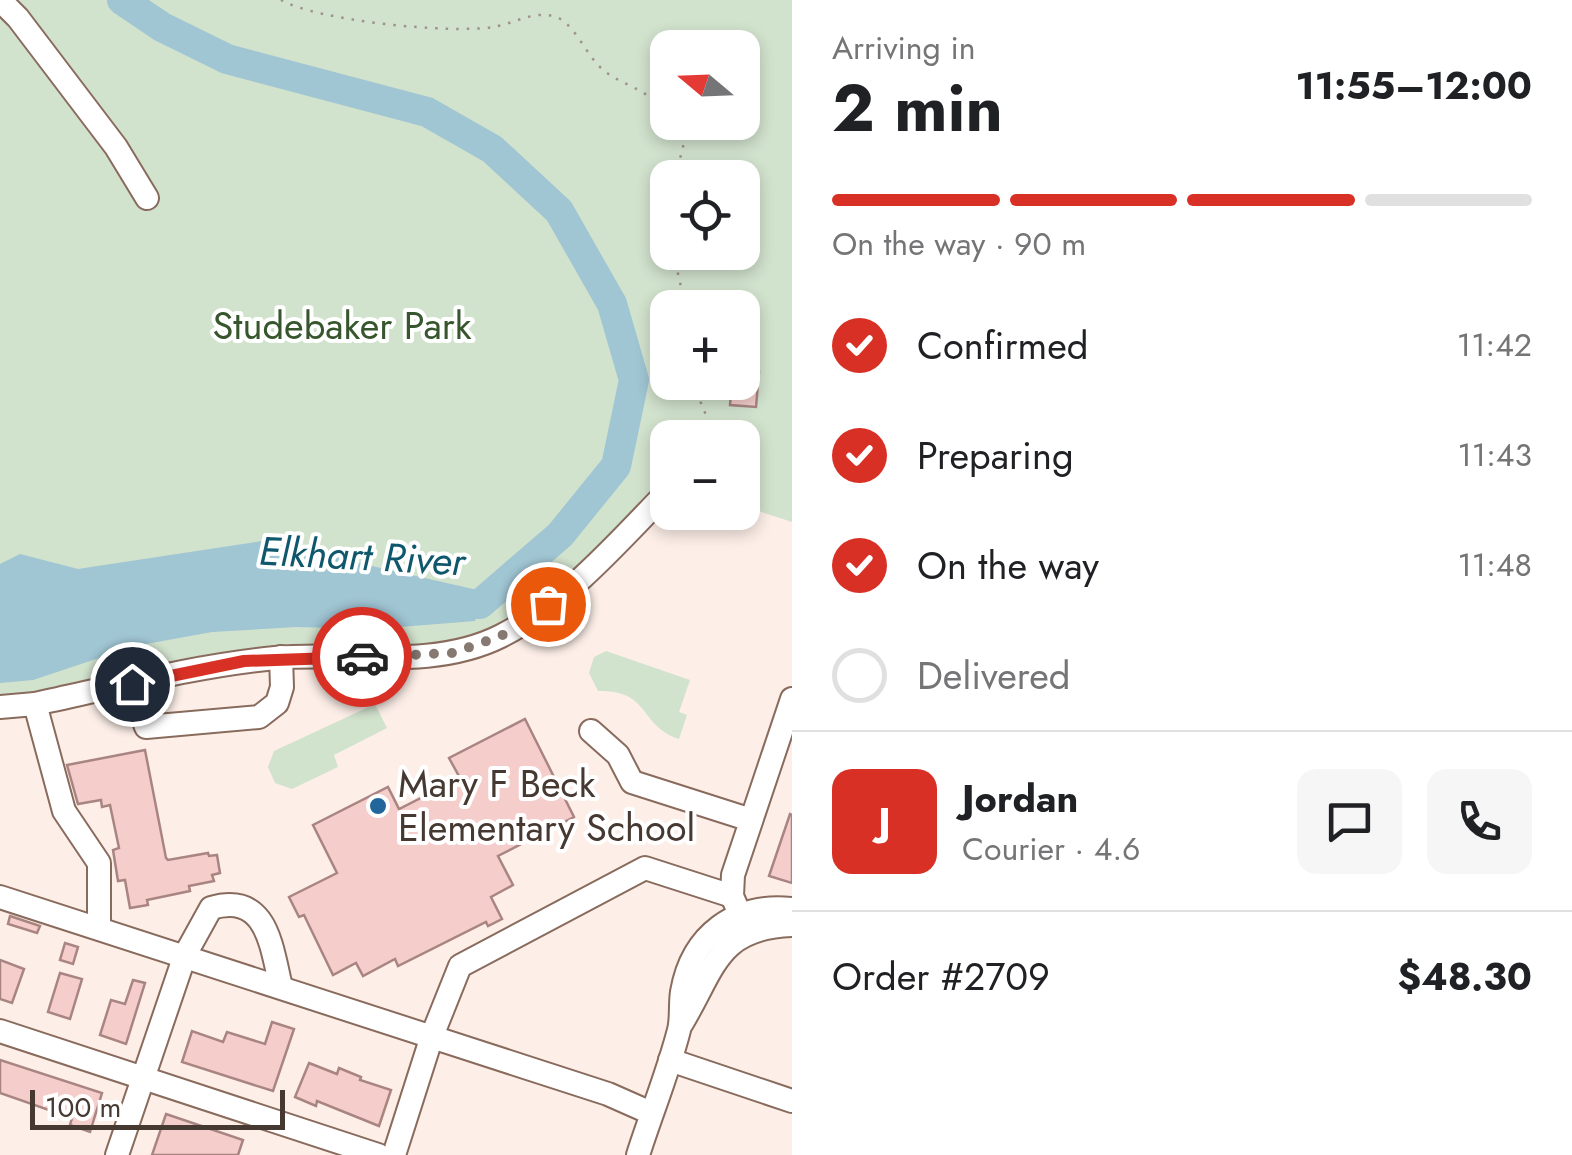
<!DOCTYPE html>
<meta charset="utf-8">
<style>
body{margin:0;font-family:Jost,sans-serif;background:#f6f6f6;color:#202124;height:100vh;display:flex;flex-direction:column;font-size:38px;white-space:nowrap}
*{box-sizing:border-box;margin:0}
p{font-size:32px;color:#757577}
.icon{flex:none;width:55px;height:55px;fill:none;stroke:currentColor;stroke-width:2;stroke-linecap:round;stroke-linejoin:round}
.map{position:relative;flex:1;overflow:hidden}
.sheet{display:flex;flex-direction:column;background:#fff;width:780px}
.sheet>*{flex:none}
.needle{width:65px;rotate:289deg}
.buttons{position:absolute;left:650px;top:30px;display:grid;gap:20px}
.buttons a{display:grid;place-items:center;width:110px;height:110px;border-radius:20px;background:#fff;box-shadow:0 5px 15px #0003;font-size:50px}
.scale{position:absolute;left:30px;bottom:25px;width:255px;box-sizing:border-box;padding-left:10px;border:5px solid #463932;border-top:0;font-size:28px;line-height:35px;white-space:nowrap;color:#463932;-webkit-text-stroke:8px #fff;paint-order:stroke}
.pin{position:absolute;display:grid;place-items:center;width:85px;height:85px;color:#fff;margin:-42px;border:5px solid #fff;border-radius:50%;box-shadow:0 2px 10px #0007}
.courier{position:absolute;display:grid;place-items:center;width:100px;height:100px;margin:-50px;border:8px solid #d93025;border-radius:50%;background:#fff;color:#222;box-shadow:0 2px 12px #0007}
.head em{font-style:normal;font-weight:700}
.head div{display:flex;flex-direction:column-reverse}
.head{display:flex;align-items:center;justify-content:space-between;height:170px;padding:0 40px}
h1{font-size:65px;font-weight:700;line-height:75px}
.bar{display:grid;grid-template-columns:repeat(4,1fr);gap:15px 10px;align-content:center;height:120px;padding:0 40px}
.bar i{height:12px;border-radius:8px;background:#e0e0e0}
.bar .selected{background:#d93025}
.bar p{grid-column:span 4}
.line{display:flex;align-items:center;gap:25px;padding:0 40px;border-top:2px solid #e0e0e0}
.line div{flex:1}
.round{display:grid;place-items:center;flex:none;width:105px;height:105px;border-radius:20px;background:#f6f6f6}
ol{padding:0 40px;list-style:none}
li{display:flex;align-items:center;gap:30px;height:110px}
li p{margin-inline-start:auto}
li .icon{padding:10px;border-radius:50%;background:#d93025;color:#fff;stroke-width:4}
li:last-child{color:#757577}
li i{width:55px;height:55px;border:5px solid #e0e0e0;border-radius:50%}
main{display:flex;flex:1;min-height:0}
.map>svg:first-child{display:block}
.park{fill:#d1e2cd;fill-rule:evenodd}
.water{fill:#a0c5d3}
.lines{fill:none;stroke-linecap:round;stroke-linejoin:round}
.river{stroke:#a0c5d3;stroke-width:30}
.building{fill:#f5cecb;stroke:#a98582;stroke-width:2.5}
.minor-casing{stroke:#896b5d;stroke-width:26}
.path{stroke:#9f928b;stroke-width:2.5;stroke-dasharray:2.5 8;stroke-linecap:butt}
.minor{stroke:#fff;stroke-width:22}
.done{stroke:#867972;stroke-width:10;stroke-dasharray:0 18}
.route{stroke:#d93025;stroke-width:12}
.poi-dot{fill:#21679c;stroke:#fff;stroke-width:4}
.labels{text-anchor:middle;stroke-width:8;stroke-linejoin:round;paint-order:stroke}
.park-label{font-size:38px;fill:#37562e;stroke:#fff}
.poi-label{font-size:38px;fill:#463932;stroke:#fff;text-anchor:start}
.water-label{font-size:40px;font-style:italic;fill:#0f576c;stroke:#fff}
</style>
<main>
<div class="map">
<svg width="792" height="1155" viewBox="0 0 792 1155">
<rect width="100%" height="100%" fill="#fdefe8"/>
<!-- park -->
<g class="park">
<path d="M0 0H792V522L743 506 742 438H668L667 506 469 659 311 651 0 699ZM668 48H742V122H668ZM668 178H742V252H668ZM668 308H742V382H668Z"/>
<path d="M606 651 690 680 679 712 687 715 679 739C638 725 651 690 598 691L589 673 594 657Z"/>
<path d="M375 704 387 728 334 755 338 767 292 789 275 783 268 767 274 751Z"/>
</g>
<!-- water -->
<path class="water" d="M262 541 473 589 480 604 475 621 375 629 296 627 212 632 135 646 33 680 0 683V564L20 554 78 569Z"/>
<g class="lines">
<!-- river -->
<path class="river" d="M122 0 162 27 227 59 427 112 492 149 559 211 612 304 634 380 616 466 560 535 480 604H441"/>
</g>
<!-- building -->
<g class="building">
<path d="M742 371 759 372 756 407 730 405 732 382H742Z"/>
<path d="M525 719 574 817 498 856 513 885 491 897 502 919 488 926 486 922 398 966 395 959 363 976 356 963 333 975 304 915 299 917 289 897 337 873 313 825 388 787 399 809 460 778 449 758Z"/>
<path d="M145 750 166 858 168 860 208 853 209 856 217 855 220 873 212 875 214 881 189 886 190 891 147 900 148 905 130 908 125 880 118 881 113 850 119 848 110 805 102 807 101 800 78 804 67 765Z"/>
<path d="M790 814 792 815V883L769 876Z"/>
<path d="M10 916 40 926 37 933 8 924Z"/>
<path d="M65 943 78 947 73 964 60 960Z"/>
<path d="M0 960 24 969 12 1003 0 999Z"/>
<path d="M60 973 82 979 70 1019 48 1012Z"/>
<path d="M133 980 145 983 126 1044 100 1035 111 1000 125 1004Z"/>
<path d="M272 1022 294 1029 273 1091 182 1062 192 1031 223 1042 227 1032 265 1044Z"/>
<path d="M0 1060 102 1093 90 1132 70 1125 72 1118 0 1093Z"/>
<path d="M309 1063 337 1074 339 1068 361 1077 360 1080 391 1090 379 1126 317 1101 316 1106 295 1097Z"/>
<path d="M166 1114 243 1140 238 1155H152Z"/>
</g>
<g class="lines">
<!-- minor casing -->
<g class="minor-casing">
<g id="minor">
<path d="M0 0 18 18 116 147 147 198"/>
<path d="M131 684 146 727 259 717 277 703 282 687 281 657"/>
<path d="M35 704 64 811 99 863V928"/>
<path d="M0 707 35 704C114 687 194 666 275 658 349 651 431 671 501 636 565 604 618 542 668 491"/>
<path d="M591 731 618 755 632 782 751 820"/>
<path d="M0 897 608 1094 651 1113"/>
<path d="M748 933 732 896 733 875 792 699"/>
<path d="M682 1023C715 968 717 928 792 925"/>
<path d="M0 1031 378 1155"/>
<path d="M670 1060 792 1101"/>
<path d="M117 1155 185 955 211 908C267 892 271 945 281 987"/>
<path d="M394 1155 432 1036 460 966 645 868 732 896"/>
<path d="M638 1155C651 1114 668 1073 679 1030 682 1018 680 1005 682 992 692 934 736 903 792 909"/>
</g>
</g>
<!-- path -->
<g class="path">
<path d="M281 0C318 21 450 34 493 27 513 24 532 11 553 16 572 20 585 52 599 66 617 85 645 86 668 113"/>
<path d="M675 178 684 143 676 122"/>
<path d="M668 197 663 223 668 236"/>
<path d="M673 252 686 308"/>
<path d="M693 382 704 411 720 438"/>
</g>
<!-- minor -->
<use href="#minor" class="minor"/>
</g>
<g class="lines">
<!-- done -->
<path class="done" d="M362 657 453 653 501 636 548 604"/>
<!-- route -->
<path class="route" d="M132 684 244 661 362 657"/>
</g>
<!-- markers -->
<circle class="poi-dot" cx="378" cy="806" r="10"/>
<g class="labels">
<!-- park labels -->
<g class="park-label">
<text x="342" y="339">Studebaker Park</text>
</g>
<!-- poi labels -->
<g class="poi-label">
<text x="398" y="797">Mary F Beck<tspan x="398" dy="44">Elementary School</tspan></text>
</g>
<!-- water labels -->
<g class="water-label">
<text transform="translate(362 556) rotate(3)" y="14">Elkhart River</text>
</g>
</g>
</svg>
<div class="buttons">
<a><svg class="needle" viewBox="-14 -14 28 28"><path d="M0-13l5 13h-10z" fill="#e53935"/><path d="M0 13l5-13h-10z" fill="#757577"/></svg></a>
<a><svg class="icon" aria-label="locate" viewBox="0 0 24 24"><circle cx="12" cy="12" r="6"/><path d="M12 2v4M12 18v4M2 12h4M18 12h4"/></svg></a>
<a>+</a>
<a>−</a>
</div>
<div class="scale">100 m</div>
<div class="pin" style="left:548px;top:604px;background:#ea580c"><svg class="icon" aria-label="bag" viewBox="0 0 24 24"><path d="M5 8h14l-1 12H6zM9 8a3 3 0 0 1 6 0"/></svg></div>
<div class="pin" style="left:132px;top:684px;background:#1f2937"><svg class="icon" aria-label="home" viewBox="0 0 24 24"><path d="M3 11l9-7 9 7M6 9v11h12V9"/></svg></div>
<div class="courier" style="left:362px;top:657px"><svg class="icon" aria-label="car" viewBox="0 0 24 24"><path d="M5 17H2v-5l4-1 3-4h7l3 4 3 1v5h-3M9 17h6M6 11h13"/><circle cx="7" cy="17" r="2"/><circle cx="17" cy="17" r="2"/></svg></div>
</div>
<section class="sheet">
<div class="head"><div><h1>2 min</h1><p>Arriving in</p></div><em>11:55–12:00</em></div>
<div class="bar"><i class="selected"></i><i class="selected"></i><i class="selected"></i><i></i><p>On the way · 90 m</p></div>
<ol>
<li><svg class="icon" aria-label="check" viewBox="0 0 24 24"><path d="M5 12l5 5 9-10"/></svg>Confirmed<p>11:42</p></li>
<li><svg class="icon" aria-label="check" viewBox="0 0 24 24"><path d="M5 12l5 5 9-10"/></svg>Preparing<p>11:43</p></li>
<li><svg class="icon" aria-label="check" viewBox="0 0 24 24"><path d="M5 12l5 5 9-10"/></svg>On the way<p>11:48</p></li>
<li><i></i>Delivered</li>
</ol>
<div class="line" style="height:180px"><b class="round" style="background:#d93025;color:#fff">J</b><div><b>Jordan</b><p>Courier · 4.6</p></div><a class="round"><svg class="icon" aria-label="chat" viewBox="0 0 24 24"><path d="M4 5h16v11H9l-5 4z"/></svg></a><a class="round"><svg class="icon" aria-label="phone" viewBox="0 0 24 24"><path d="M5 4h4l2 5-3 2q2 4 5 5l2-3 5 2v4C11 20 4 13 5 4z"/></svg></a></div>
<div class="line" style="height:130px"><div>Order #2709</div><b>$48.30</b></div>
</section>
</main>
